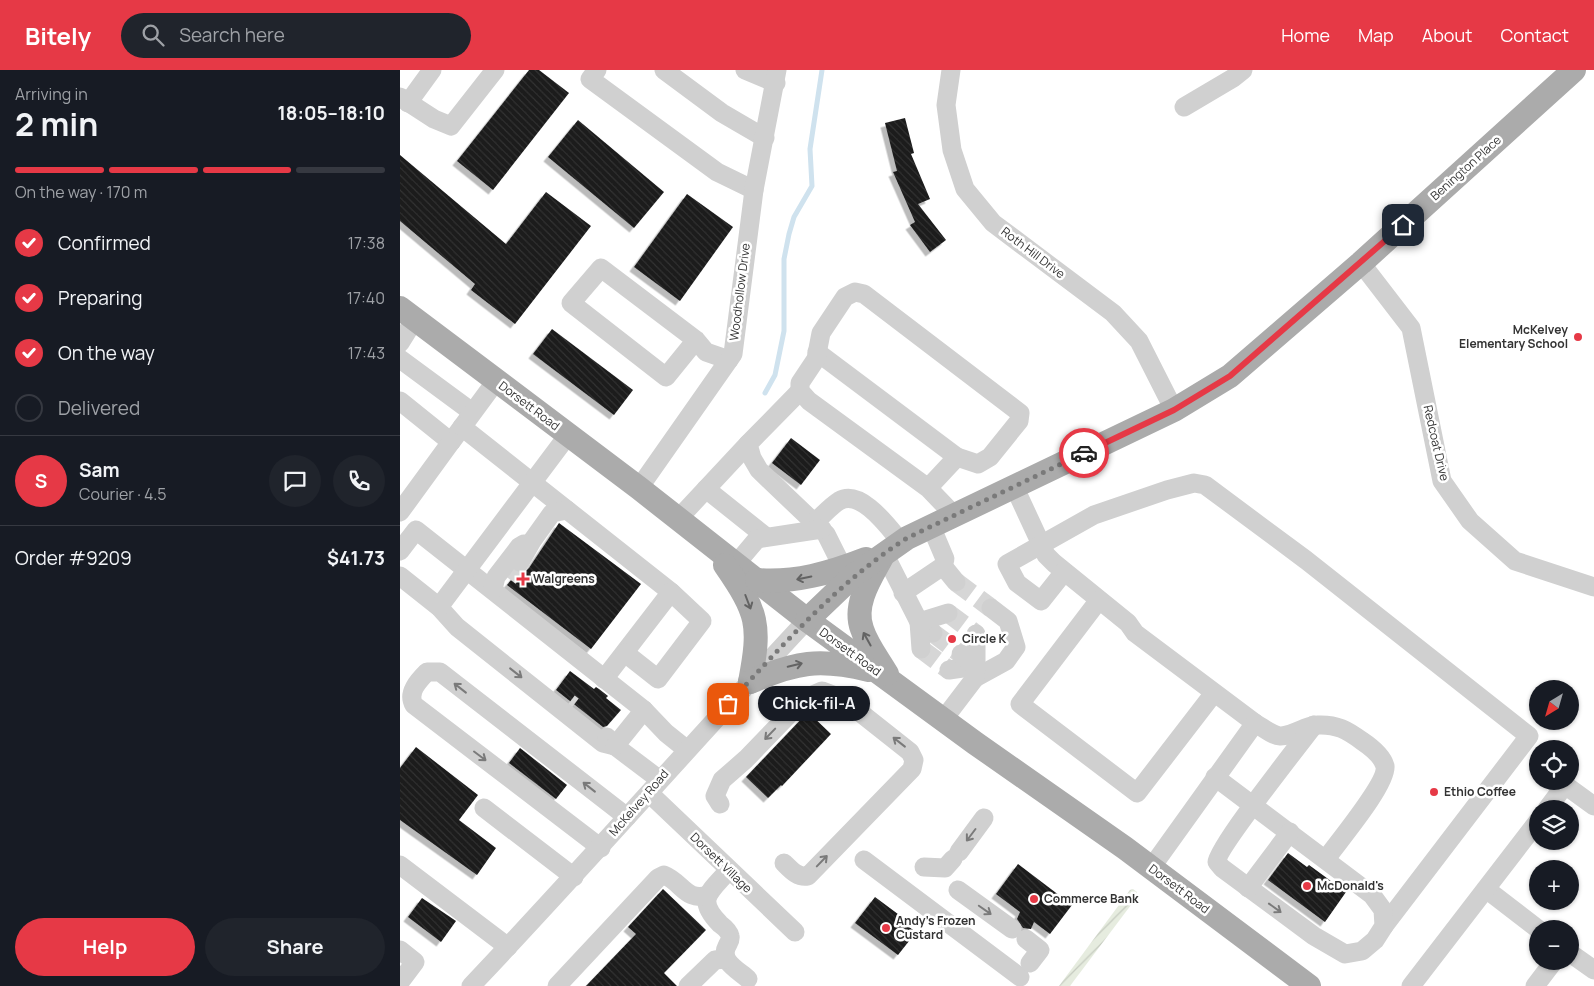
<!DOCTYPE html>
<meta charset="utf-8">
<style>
body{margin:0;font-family:Manrope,sans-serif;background:#20242c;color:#f1f3f6;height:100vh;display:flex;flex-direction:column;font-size:19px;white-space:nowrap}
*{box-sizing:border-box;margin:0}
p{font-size:16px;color:#9ea1a6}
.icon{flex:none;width:28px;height:28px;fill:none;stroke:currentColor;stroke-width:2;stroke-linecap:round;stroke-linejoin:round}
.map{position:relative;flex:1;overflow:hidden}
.panel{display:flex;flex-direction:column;background:#171b24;width:400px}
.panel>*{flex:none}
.needle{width:32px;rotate:217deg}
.fabs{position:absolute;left:1129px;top:610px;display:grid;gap:10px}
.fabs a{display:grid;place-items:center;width:50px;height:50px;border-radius:50%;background:#171b24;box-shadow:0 1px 4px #0004;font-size:25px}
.pin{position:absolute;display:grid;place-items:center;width:42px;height:42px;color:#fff;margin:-21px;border-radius:10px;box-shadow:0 2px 8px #0006}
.courier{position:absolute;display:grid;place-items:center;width:50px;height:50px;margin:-25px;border:4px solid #e63946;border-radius:50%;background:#fff;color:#222;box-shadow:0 1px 6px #0007}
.bubble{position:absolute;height:35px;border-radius:18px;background:#171b24;box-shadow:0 1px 4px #0004;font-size:16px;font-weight:700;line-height:35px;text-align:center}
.head em{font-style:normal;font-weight:700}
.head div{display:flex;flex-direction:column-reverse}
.head{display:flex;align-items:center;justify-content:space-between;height:85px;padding:0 15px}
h1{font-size:32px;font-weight:700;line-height:38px}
.bar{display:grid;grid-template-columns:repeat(4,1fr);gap:8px 5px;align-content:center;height:60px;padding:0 15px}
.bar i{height:6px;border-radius:4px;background:#363941}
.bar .selected{background:#e63946}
.bar p{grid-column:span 4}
.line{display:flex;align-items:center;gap:12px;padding:0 15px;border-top:1px solid #363941}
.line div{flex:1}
.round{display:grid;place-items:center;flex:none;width:52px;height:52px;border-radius:26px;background:#20242c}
ol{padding:0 15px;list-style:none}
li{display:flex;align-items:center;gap:15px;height:55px}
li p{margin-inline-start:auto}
li .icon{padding:5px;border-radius:50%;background:#e63946;color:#fff;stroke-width:4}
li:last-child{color:#9ea1a6}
li i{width:28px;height:28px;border:2px solid #363941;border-radius:50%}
.primary-button{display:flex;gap:10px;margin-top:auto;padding:10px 15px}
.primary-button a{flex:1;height:58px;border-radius:30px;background:#e63946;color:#fff;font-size:20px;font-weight:700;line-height:58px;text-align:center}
.primary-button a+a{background:#20242c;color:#f1f3f6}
header{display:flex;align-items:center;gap:30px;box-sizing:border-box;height:70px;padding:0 25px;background:#e63946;color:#fff}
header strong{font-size:24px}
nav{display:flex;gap:28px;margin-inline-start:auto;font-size:18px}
.search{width:350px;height:45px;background:#20242c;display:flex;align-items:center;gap:12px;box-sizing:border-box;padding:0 18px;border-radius:28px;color:#9ea1a6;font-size:19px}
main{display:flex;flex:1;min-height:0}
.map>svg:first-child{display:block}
.garden{fill:url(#garden-furrows)}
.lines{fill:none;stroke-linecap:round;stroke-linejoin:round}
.stream{stroke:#cfe2ee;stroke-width:5}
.building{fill:url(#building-back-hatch);filter:url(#shadow)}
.minor-tunnel{stroke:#d6d6d6;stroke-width:19;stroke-dasharray:19 9;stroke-linecap:butt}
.minor{stroke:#d0d0d0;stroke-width:19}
.major{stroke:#ababab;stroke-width:24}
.oneway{stroke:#636363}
.oneway2{stroke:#7a7a7a}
.done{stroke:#7a7a7a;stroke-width:5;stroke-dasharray:0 9}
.route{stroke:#e63946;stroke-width:6}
.poi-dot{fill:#e63946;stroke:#fff;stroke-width:2}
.labels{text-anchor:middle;stroke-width:5;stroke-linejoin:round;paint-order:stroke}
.street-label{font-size:12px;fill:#333;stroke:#fff}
.poi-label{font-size:12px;font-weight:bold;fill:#333;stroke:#fff;text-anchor:start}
</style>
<header>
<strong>Bitely</strong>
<div class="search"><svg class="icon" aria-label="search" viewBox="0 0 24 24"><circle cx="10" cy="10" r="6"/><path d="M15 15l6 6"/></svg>Search here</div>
<nav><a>Home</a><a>Map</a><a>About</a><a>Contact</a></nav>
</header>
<main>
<section class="panel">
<div class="head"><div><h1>2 min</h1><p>Arriving in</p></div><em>18:05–18:10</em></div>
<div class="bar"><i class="selected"></i><i class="selected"></i><i class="selected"></i><i></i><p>On the way · 170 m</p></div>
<ol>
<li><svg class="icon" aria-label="check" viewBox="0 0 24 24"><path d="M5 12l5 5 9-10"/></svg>Confirmed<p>17:38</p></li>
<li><svg class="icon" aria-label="check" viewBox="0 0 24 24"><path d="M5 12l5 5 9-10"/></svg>Preparing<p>17:40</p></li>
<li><svg class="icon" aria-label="check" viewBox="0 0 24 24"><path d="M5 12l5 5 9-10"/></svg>On the way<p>17:43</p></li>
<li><i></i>Delivered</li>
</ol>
<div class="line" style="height:90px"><b class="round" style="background:#e63946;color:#fff">S</b><div><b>Sam</b><p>Courier · 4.5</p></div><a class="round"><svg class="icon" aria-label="chat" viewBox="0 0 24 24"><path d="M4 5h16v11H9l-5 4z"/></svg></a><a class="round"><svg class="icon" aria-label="phone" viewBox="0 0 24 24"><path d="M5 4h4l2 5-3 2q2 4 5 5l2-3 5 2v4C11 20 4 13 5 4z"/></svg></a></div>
<div class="line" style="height:65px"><div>Order #9209</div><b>$41.73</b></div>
<div class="primary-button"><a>Help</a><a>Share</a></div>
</section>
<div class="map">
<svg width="1194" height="916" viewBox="0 0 1194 916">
<defs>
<pattern id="garden-furrows" width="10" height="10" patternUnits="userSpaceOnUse" patternTransform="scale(1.25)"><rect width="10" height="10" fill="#e6ecdf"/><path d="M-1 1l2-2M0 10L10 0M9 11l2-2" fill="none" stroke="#c6cbc0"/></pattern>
<pattern id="building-back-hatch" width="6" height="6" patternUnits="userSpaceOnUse" patternTransform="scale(1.25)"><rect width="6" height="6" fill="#1a1a1a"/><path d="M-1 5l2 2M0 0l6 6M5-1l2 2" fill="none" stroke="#333"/></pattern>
<filter id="shadow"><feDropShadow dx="-4.5" dy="4.5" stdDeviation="0" flood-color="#0004"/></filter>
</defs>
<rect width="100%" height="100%" fill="#fff"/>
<!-- garden -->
<path class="garden" d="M733 819 737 822V827L670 916H659L730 820Z"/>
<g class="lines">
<!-- stream -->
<path class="stream" d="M365 323 375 305 384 261V189L389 164 394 147 412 116 410 79 422 0"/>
</g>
<!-- building -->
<g class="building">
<path d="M129 0H139L169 23 93 120 57 91Z"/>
<path d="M505 48 514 83 511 84 530 129 518 134 546 170 530 182 510 155 515 152 493 102 497 101 485 53Z"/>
<path d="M178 50 264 122 234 158 148 87Z"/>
<path d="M0 85 106 174 146 122 191 156 115 254 71 220 75 214 0 151Z"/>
<path d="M287 124 333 157 280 231 234 197Z"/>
<path d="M152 259 233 320 214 345 133 284Z"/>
<path d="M391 368 420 390 401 415 372 393Z"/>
<path d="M159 453 241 514 191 579 107 515 117 503 125 502 129 498Z"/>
<path d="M170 601 194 619 196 617 199 619 208 626 206 628 221 640 207 656 203 657 156 620Z"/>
<path d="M408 642 431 664 382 716 381 715 368 728 346 707Z"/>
<path d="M16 677 78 725 59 750 96 778 77 805 0 750V698Z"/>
<path d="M120 678 167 715 156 729 109 693Z"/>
<path d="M888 783 907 797 909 795 946 822 925 852 868 810Z"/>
<path d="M618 794 672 835 650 864 634 852 631 859 623 858 617 849 620 842 596 824Z"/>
<path d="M263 819 306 860 264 903 277 916H186L236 864 228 857Z"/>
<path d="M475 827 510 853 508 856 513 860 510 864 513 866 498 885 455 853Z"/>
<path d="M22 828 56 851 41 872 8 847Z"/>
</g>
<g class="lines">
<!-- minor-tunnel -->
<g class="minor-tunnel">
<path d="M108 508 120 492"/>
<path d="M556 512 591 538"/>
<path d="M548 543 576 564"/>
<path d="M533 563 561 584"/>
<path d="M521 579 549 600"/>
<path d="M169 633 173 636"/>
</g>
<!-- minor -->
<g class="minor">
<path d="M197 0 190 9 317 102 354 120"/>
<path d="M264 0 322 43 365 68"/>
<path d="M345 0 376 13"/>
<path d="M551 0 546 35 552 80 565 119 593 153 713 243 739 271 774 340"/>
<path d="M0 27 34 49 51 56 95 0"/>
<path d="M8 33 32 0"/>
<path d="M784 37 833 8 843 0"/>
<path d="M961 193 1011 258 1042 411 1070 451 1115 491 1194 517"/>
<path d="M296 270 201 198 171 233 266 307 296 270 306 282 329 290"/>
<path d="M0 273 15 249"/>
<path d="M417 282 557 387"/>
<path d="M0 289 72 342"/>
<path d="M400 321 348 374 352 388 359 400 426 464 443 498"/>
<path d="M0 331 51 372 96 311"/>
<path d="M62 357 271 522 204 609"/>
<path d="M614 416 646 485 654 493 728 553 735 563 855 653 751 798"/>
<path d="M239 418 333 284 354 120 377 0"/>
<path d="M528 418 557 387 578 394 590 387 619 351 620 343 464 224 455 222 445 227 421 263 416 289 400 313V321L409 331 528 418 554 445"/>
<path d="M306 419 365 466"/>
<path d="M0 442 51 372"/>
<path d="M278 449 348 374"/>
<path d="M415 452C423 445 431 436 439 431 461 418 489 458 501 472"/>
<path d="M0 481 16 460 244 640"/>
<path d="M484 483 519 552 533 563"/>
<path d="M120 492 132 471 152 443 167 440"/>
<path d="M336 494 357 469 422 459"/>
<path d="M543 496 556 512"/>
<path d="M664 502 641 531 617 513 607 494 694 445 767 420 794 413 805 415 906 490 1129 666 984 856"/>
<path d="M0 506 39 537 57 557 203 673 215 676"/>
<path d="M93 519 96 507 119 477 124 474"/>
<path d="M503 523 543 496 545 489 531 456"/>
<path d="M699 530 620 634 737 723 814 623"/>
<path d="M39 537 168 365"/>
<path d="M521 579 519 552 548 543"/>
<path d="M225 583 258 609 302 551 271 522"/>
<path d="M549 600 576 596V564"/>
<path d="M575 608 606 591 616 577 608 551 591 538"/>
<path d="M543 650 575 608 576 596 561 584"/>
<path d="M855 653C879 668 877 670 903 659 908 657 912 655 917 655 937 654 947 660 962 671 971 677 982 686 985 696 988 713 938 772 926 789"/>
<path d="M207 667 215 676 260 710"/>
<path d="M215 676 244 640 266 663 286 679"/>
<path d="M815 707 972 825 983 840 984 856 975 870 962 881 945 884 914 866 822 798 817 792C817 778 900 674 914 655"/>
<path d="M249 723 395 862"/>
<path d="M320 734 315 726 322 710 346 689 404 629 422 621 443 629 510 682 514 690 512 699 408 806C398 808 391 800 384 793"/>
<path d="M84 738 174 807"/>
<path d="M1147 739 1165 715 1194 736"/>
<path d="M201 778 14 635C7 623 18 611 27 602H40L227 747"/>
<path d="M559 782 584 748"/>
<path d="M464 790 620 907"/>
<path d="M0 795 108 877"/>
<path d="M524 797 545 798 553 789"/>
<path d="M329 800C310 822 295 829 320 854 324 857 329 861 330 866 331 870 329 872 327 876 319 891 338 900 348 909"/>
<path d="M848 818 890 762"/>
<path d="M1086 819 1138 859"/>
<path d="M558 820 612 859"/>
<path d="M626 869 640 880 630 893"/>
<path d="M0 880 15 892 0 912"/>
<path d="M1170 883 1194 900"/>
<path d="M71 916C185 796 294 671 407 550"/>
<path d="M157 916 258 808 264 805C282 812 286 832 308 825"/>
<path d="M288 916 315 890 325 889"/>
<path d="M1011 916 1138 751"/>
<path d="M1135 916 1154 891"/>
</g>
<!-- major -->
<g class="major">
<path d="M0 238 239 418 407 550 575 673 725 778 909 916"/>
<path d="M481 489C470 509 453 535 462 559 467 575 479 590 487 604"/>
<path d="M325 495C358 543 361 554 350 612"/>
<path d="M357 510C395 513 430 503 466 489"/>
<path d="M407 550 453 506 507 468 774 340 830 306 961 193 1174 0"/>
<path d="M350 612C396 592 419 588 469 600"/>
</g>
</g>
<!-- one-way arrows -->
<defs><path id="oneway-shaft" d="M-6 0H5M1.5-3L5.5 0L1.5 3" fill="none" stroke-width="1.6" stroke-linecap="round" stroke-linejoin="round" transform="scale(1.25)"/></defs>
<g class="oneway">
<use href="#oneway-shaft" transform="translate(404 508) rotate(168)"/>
<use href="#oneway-shaft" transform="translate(348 532) rotate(69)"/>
<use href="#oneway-shaft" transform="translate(467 569) rotate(-119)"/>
<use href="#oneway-shaft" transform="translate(395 595) rotate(-13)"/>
</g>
<g class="oneway2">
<use href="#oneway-shaft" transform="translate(116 603) rotate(38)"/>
<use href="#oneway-shaft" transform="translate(60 618) rotate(-142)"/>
<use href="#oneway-shaft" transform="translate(370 664) rotate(134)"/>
<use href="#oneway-shaft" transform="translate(499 672) rotate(-142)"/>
<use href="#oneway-shaft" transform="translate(80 686) rotate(37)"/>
<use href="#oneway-shaft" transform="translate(189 717) rotate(-142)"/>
<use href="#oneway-shaft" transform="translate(571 765) rotate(127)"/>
<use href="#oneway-shaft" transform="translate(422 791) rotate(-46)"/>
<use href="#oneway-shaft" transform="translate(875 838) rotate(36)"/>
<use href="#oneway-shaft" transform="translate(585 840) rotate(35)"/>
</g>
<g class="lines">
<!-- done -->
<path class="done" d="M328 634C384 574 437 513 507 468L684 383"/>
<!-- route -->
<path class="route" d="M684 383 774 340 830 306 1003 155"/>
</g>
<!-- markers -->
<g class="poi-dot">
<circle cx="1178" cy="267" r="5"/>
<path d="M120.5 501.5h5v5h5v5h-5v5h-5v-5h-5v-5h5z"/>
<circle cx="552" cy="569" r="5"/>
<circle cx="1034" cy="722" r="5"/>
<circle cx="907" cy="816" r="5"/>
<circle cx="634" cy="829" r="5"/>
<circle cx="486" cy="858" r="5"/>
</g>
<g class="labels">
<!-- street labels -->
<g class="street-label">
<text transform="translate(1066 98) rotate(-42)" y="4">Benington Place</text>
<text transform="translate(633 183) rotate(37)" y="4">Roth Hill Drive</text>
<text transform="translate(340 222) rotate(-83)" y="4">Woodhollow Drive</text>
<text transform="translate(129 336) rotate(37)" y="4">Dorsett Road</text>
<text transform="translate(1036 373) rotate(77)" y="4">Redcoat Drive</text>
<text transform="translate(450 582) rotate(36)" y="4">Dorsett Road</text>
<text transform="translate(239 733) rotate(-49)" y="4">McKelvey Road</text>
<text transform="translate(321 793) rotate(44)" y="4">Dorsett Village</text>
<text transform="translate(779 819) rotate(37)" y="4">Dorsett Road</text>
</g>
<!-- poi labels -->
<g class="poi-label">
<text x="1168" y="264" text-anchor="end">McKelvey<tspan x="1168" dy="14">Elementary School</tspan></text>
<text x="133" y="513">Walgreens</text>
<text x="562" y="573">Circle K</text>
<text x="1044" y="726">Ethio Coffee</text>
<text x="917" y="820">McDonald's</text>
<text x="644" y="833">Commerce Bank</text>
<text x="496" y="855">Andy's Frozen<tspan x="496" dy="14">Custard</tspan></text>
</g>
</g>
</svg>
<div class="fabs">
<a><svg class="needle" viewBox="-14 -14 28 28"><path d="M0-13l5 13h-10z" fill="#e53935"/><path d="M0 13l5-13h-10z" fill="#9ea1a6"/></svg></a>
<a><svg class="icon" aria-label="locate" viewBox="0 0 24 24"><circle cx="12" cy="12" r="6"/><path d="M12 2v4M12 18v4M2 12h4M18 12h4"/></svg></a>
<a><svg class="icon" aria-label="layers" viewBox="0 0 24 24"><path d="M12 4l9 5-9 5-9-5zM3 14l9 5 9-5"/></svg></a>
<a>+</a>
<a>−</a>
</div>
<div class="pin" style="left:328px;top:634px;background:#ea580c"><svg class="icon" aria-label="bag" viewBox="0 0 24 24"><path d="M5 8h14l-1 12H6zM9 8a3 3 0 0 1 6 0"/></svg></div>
<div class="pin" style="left:1003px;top:155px;background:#1f2937"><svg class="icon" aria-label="home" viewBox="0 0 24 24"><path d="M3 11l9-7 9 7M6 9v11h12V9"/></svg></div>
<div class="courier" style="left:684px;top:383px"><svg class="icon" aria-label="car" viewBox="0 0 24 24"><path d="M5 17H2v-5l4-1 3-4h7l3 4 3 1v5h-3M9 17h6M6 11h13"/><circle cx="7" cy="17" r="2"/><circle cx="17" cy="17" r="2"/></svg></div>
<div class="bubble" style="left:358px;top:616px;width:112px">Chick-fil-A</div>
</div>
</main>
